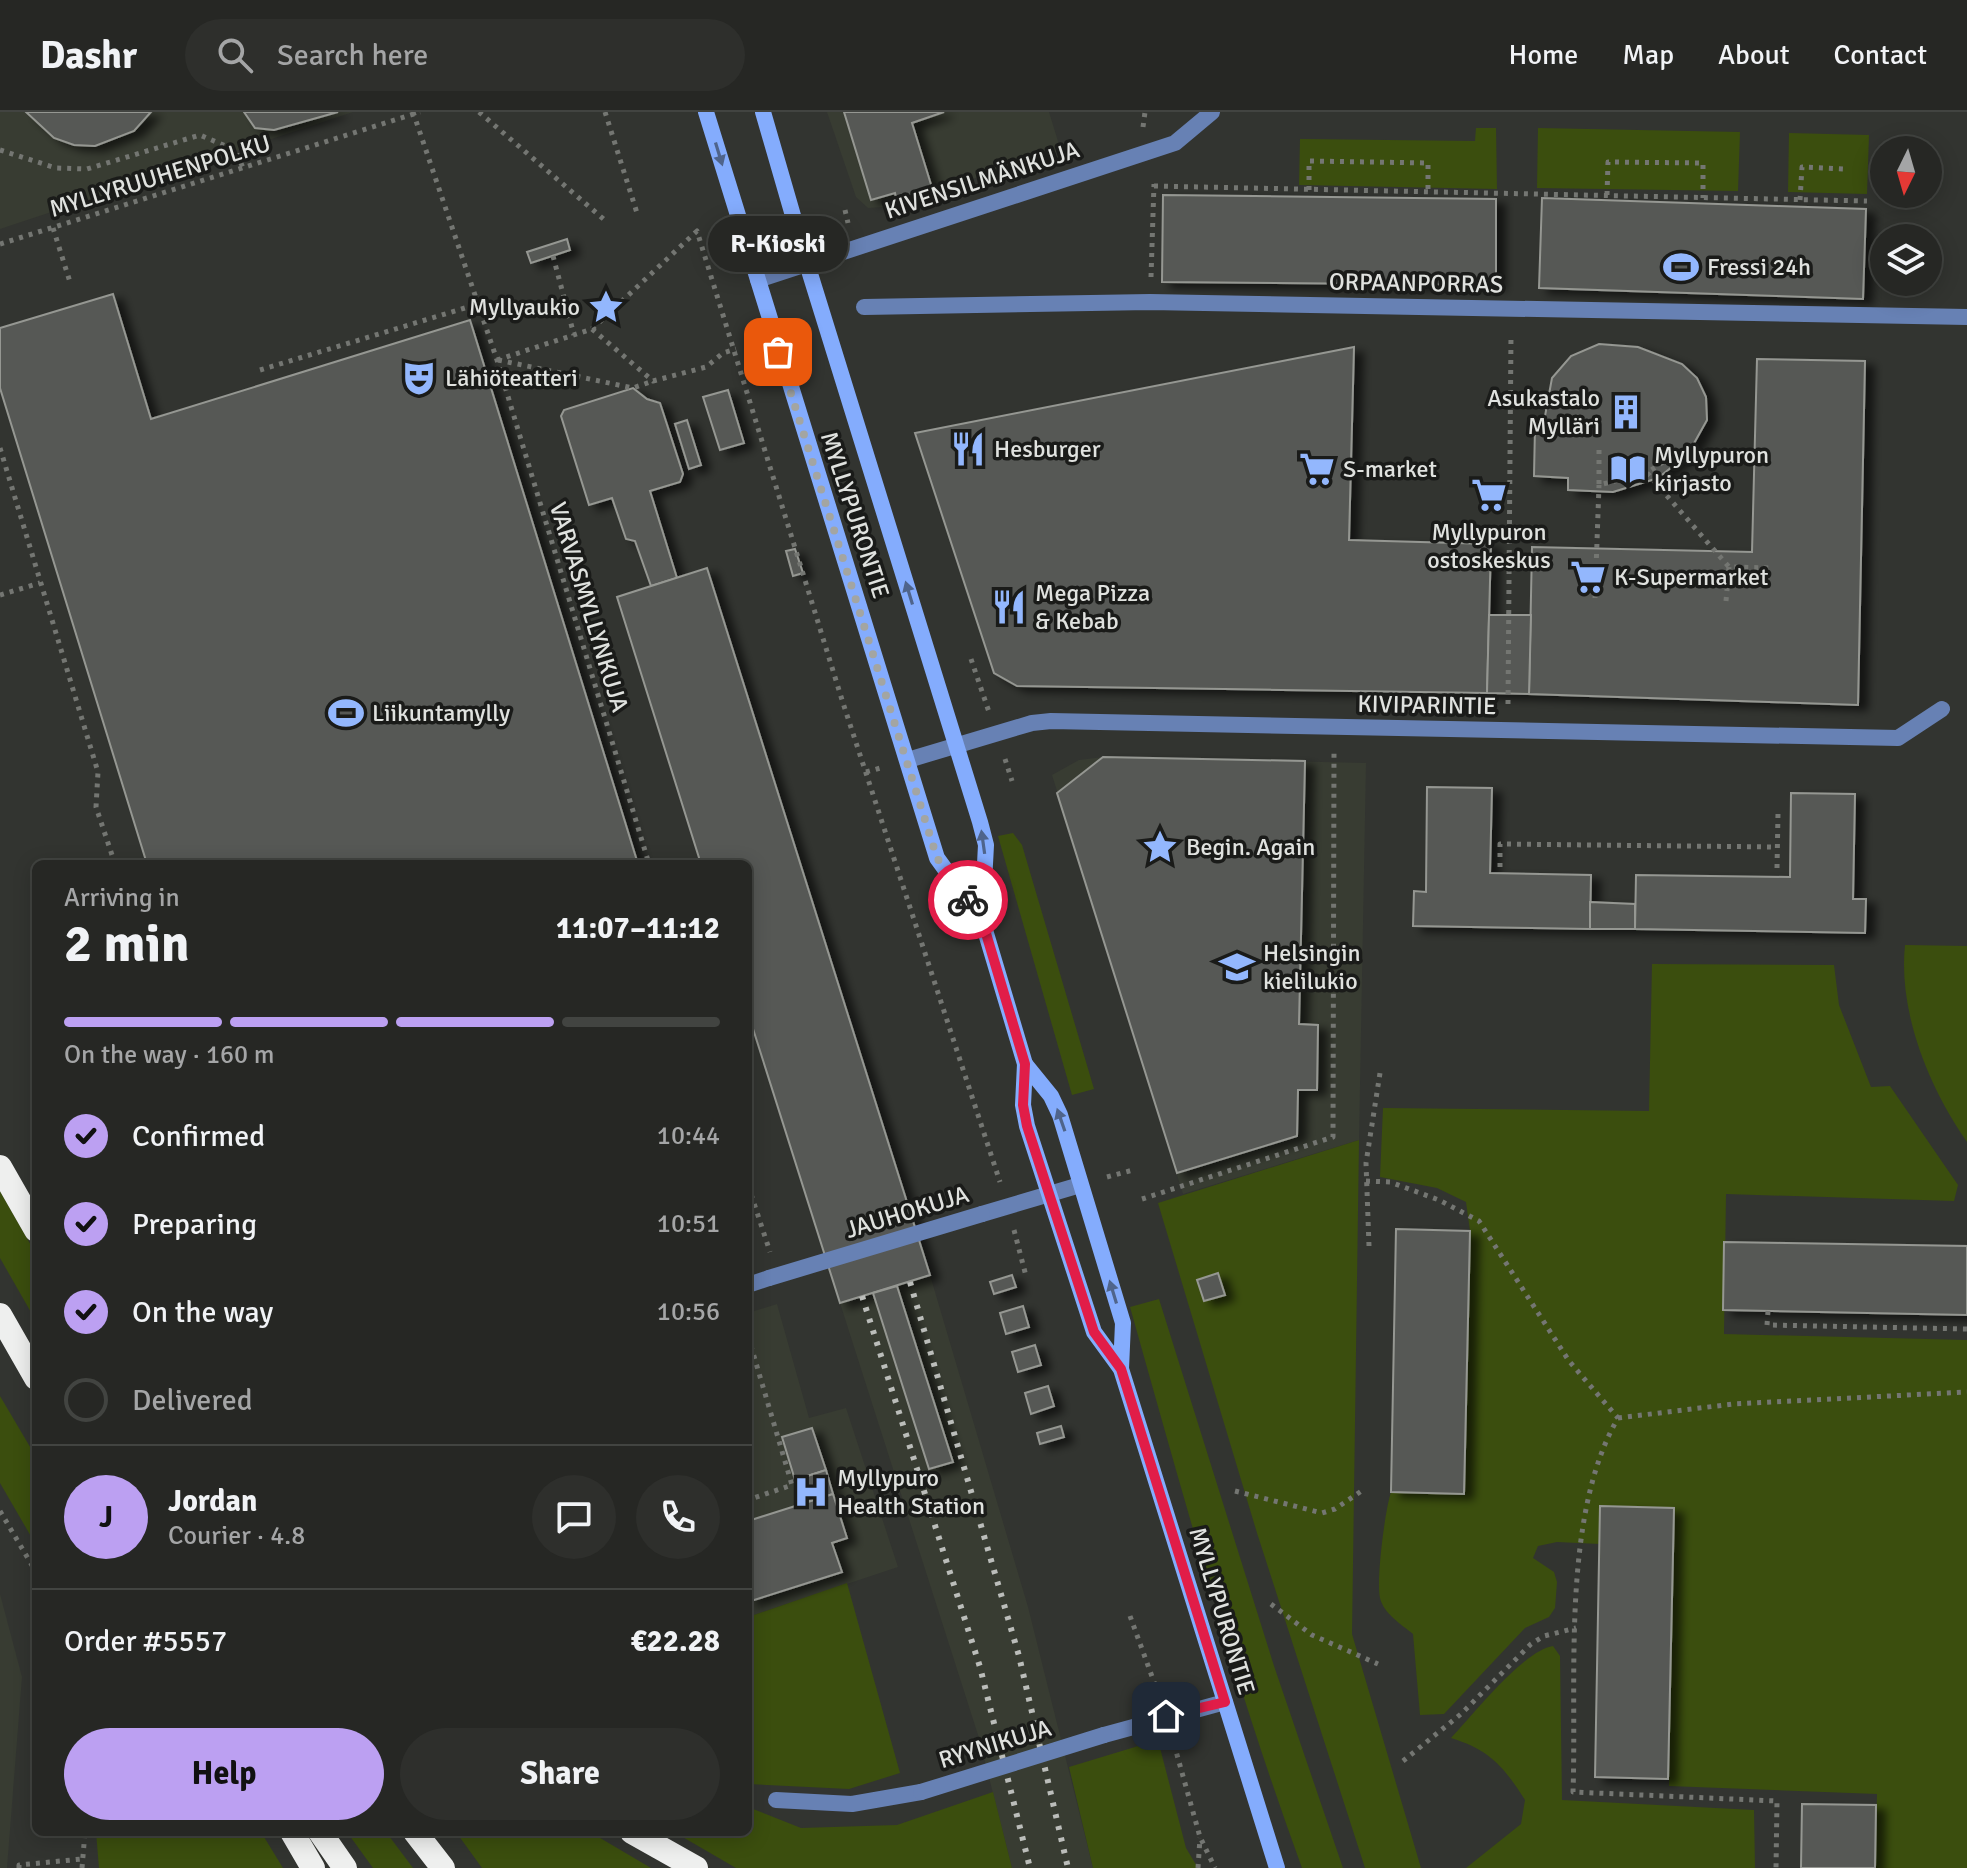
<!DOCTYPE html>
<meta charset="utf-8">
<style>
body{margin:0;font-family:Signika,sans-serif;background:#2e2f2c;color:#f1f3f6;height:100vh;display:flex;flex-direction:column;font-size:30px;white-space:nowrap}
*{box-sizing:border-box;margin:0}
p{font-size:26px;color:#a4a5a6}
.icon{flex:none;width:44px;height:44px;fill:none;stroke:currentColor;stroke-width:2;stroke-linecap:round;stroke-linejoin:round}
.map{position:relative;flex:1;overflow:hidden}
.panel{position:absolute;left:32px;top:748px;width:720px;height:976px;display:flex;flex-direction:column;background:#262724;border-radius:12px;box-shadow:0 4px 20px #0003,0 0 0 2px #424441}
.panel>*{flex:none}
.needle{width:52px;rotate:185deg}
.tools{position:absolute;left:1870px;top:24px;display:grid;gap:16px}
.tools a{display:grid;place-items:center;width:72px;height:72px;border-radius:50%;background:#262724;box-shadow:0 4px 20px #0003,0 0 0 2px #424441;font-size:40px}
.pin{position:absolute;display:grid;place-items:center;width:68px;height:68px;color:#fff;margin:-34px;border-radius:16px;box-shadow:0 4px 12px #0006}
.courier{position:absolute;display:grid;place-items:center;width:80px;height:80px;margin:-40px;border:6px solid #e11d48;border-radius:50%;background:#fff;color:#222;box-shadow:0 2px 10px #0007}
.bubble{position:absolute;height:56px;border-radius:28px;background:#262724;box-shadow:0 4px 20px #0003,0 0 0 2px #424441;font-size:26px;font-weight:700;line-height:56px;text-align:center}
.head em{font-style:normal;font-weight:700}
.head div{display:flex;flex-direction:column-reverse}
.head{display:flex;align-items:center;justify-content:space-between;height:136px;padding:0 32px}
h1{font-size:52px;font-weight:700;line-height:60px}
.bar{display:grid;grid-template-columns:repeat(4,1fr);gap:12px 8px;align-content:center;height:96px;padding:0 32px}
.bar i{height:10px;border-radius:6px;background:#424441}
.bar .active{background:#bca0f2}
.bar p{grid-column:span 4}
.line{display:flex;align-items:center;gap:20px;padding:0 32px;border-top:2px solid #424441}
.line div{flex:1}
.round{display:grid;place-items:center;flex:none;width:84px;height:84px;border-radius:42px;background:#2e2f2c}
ol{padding:0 32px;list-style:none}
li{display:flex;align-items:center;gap:24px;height:88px}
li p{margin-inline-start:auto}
li .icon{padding:8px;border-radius:50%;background:#bca0f2;color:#111;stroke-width:4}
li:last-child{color:#a4a5a6}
li i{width:44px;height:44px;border:4px solid #424441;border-radius:50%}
.button{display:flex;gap:16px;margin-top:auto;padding:16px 32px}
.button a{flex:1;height:92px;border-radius:48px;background:#bca0f2;color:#111;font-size:32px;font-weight:700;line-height:92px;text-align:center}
.button a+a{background:#2e2f2c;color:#f1f3f6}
header{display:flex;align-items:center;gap:48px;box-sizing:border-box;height:112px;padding:0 40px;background:#262724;border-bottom:2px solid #424441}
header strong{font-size:38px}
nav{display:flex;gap:44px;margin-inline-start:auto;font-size:28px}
.search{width:560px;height:72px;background:#2e2f2c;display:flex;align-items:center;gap:20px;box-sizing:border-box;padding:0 28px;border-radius:44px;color:#a4a5a6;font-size:30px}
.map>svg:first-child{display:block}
.built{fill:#383c32}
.green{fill:#3b4e0e}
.building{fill:#565854;stroke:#959792;stroke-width:2;filter:url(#shadow)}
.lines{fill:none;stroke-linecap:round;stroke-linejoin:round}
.path{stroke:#747672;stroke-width:5;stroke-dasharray:4 6;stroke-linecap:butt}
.street{stroke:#6781b4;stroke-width:16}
.secondary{stroke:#84acfd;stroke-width:16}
.highway{stroke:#eeefee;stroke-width:24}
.rail{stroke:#bbbdba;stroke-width:6;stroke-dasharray:4 8;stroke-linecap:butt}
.street-bridge{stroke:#6781b4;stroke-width:16}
.oneway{fill:#4f648b}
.done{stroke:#a3a5a2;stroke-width:8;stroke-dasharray:0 14.4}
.route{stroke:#e11d48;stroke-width:10}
.labels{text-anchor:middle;stroke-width:7;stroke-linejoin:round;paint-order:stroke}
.street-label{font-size:24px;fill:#e0e2df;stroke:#1a1b19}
.poi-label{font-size:24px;fill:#e0e2df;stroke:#1a1b19;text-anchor:start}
</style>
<header>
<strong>Dashr</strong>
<div class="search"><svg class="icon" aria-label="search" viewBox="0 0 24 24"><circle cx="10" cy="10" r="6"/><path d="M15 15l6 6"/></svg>Search here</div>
<nav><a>Home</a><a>Map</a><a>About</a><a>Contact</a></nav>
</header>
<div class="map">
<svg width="1967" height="1756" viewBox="0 0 1967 1756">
<defs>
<filter id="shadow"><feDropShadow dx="9" dy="5" stdDeviation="4" flood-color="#0009"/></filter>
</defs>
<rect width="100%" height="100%" fill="#323430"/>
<!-- built -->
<g class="built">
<path d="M0 0H353L0 117Z"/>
<path d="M827 0H1049L1061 39 884 95 868 96 856 85Z"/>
<path d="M1103 645 1366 651 1359 1028 1183 1082 1052 663 1079 648Z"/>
<path d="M930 1163 1028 1495 1093 1756H1012L979 1626 840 1191Z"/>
<path d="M777 1192 809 1306 846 1296 898 1455 748 1505V1201Z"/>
<path d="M0 1482 22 1565 7 1756H0Z"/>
</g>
<!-- green -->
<g class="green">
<path d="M1476 16H1496L1497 77 1299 73 1300 27 1475 29Z"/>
<path d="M1538 16 1740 20 1738 79 1537 76Z"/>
<path d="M1789 21 1869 23 1867 82 1788 80Z"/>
<path d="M1013 721 1022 733 1094 977 1072 983 998 724Z"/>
<path d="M1905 833 1967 834V1030C1929 976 1898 900 1905 833Z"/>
<path d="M1652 852 1834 853 1839 893 1871 975 1890 974 1958 1073 1954 1089 1726 1082 1724 1222 1967 1228V1756H1875L1877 1682 1669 1674 1673 1396 1601 1394 1600 1432 1557 1430 1538 1434 1533 1446 1554 1460 1557 1470 1555 1496 1549 1505 1525 1516 1444 1602 1420 1603 1413 1522C1401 1512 1384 1502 1380 1486 1376 1468 1385 1398 1391 1380L1464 1381 1470 1119 1466 1090 1437 1076 1380 1065 1383 996 1649 999Z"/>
<path d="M1359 1028 1352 1522 1421 1756H1365L1257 1421 1158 1091Z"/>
<path d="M0 1079 36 1142V1209L0 1146Z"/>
<path d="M1159 1187 1274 1554 1343 1756H1302C1235 1573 1183 1383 1130 1195Z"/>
<path d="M0 1284 36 1345V1433L0 1371Z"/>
<path d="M847 1471 900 1661 849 1677 748 1672V1505Z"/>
<path d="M1553 1534 1560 1544 1562 1688 1754 1698 1755 1756H1466L1521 1712 1525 1688C1504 1655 1490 1638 1451 1626 1473 1603 1524 1538 1553 1534Z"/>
<path d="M1158 1628 1186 1736 1198 1756H1093L1069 1655Z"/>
<path d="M993 1680 1012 1756H736L674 1720H748V1695L801 1716 897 1713Z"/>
<path d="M261 1720 283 1756H99L96 1720Z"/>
<path d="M347 1720H386L413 1756H373Z"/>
<path d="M456 1720H590L651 1756H482Z"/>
</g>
<!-- building -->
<g class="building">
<path d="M26 0H151L134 19 95 34 74 33 54 26Z"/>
<path d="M244 0H338L274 18 255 16Z"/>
<path d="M844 0H944L912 11 933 79 897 90 895 81 871 88Z"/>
<path d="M1163 83 1496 87V173L1162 170Z"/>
<path d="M1542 86 1866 97 1863 187 1539 176Z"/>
<path d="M567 127 570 138 531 151 527 140Z"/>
<path d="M113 182 151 307 470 208 638 752H147L0 276V216Z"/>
<path d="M1599 232 1638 235 1682 252 1697 266 1706 285 1707 308 1688 342 1658 366 1613 380 1568 378V366L1534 364 1535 315H1543L1552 266 1571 244Z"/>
<path d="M1354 235 1349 428 1491 432 1487 581 1017 574 994 561 915 321Z"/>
<path d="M1757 247 1865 249 1858 593 1529 582 1532 435 1752 440Z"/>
<path d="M633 276 647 287 660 291 683 362 680 370 650 379 677 466 651 474 635 429 626 427 612 386 589 393 561 304 564 298Z"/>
<path d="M728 278 744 331 720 338 703 285Z"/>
<path d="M687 308 701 353 689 357 675 312Z"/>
<path d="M795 437 803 461 793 464 786 439Z"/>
<path d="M707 456 930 1163 840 1191 748 901V752H701L617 485Z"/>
<path d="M1489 503H1531L1529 582 1487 581Z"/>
<path d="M1103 645 1305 649 1299 912 1318 913 1317 978H1298L1297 1024 1177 1061 1057 681Z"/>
<path d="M1427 675 1492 676 1490 761 1591 763 1590 817 1413 814 1414 779 1426 780Z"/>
<path d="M1791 681 1855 682 1853 787H1866L1865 821 1635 817 1636 763 1790 765Z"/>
<path d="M1590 790 1635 792V817H1590Z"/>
<path d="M1396 1117 1470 1119 1464 1382 1391 1380Z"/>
<path d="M1724 1130 1967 1134V1203L1723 1198Z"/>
<path d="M1218 1161 1225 1183 1204 1189 1197 1168Z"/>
<path d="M1012 1163 1016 1175 994 1182 990 1170Z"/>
<path d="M897 1174 953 1350 929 1357 873 1181Z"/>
<path d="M1023 1194 1029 1215 1006 1222 1000 1201Z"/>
<path d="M1035 1233 1041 1253 1018 1260 1012 1240Z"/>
<path d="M1048 1274 1054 1294 1031 1302 1025 1281Z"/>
<path d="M1061 1314 1064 1325 1040 1332 1037 1321Z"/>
<path d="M812 1316 826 1358 795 1368 782 1325Z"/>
<path d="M826 1358 833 1382 803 1391 795 1368Z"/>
<path d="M833 1382 847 1426 832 1431 842 1460 748 1490V1409Z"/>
<path d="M1600 1394 1674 1396 1668 1667 1595 1665Z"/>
<path d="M1802 1692 1876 1693 1875 1756H1801Z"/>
</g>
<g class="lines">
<!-- path -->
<g class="path">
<path d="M413 0 497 248 649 752"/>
<path d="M479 0 607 110"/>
<path d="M605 0 637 101"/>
<path d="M1143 15 1145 0"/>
<path d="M0 38 56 56 87 57 200 23 235 38 244 58"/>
<path d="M1154 74 1867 89"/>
<path d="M1309 78V49L1428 51V80"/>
<path d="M1607 83 1608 50 1703 51V86"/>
<path d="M1800 88 1802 55 1843 57"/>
<path d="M845 98 848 111"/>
<path d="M53 116 70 170"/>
<path d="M0 132 420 0"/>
<path d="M553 144 574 223"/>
<path d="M1151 165 1154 72"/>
<path d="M592 217 653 269 706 255 723 241 736 237"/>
<path d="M497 248 592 217 697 119 843 591 1000 1070"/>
<path d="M498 248 633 276 653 269"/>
<path d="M260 258 478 192"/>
<path d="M0 336 98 660 96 695 115 752"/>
<path d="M1599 338V373L1647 361 1678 340 1762 341"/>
<path d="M1647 361 1729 455 1772 456"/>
<path d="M0 483 40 471"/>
<path d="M1595 486 1599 373"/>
<path d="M1726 489 1729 455"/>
<path d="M971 547 989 600"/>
<path d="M1508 592 1511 222"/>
<path d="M1005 647 1012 669"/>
<path d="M866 660 884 655"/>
<path d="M1500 755V732L1777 735"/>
<path d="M1777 756 1778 701"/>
<path d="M1107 1065 1133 1058"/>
<path d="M1366 1069 1390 1070 1439 1088 1479 1109 1569 1249 1618 1306C1561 1404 1577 1567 1573 1680L1777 1689 1776 1756"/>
<path d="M748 1073 770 1140"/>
<path d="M1142 1087 1333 1025 1334 640"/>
<path d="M1014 1118 1026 1164"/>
<path d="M748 1134 751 1145"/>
<path d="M1369 1134 1366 1051 1380 961"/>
<path d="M1768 1199 1767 1213 1967 1217"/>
<path d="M748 1224 792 1373 748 1388"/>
<path d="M1618 1306 1733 1292 1967 1280"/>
<path d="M1235 1379 1322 1401 1335 1397 1363 1378"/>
<path d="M0 1399 36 1460"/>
<path d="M1271 1492 1312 1523 1378 1552"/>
<path d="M1130 1504 1158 1581"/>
<path d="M1174 1632 1200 1725 1215 1756"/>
<path d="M1403 1649 1461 1602 1531 1532 1544 1524 1576 1516"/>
<path d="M19 1756V1753L82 1747"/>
<path d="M82 1756 85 1720"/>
<path d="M1198 1756 1200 1726"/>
</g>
<!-- street -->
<g class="street">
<path d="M758 168 1175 31 1212 0"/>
<path d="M864 195 1150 190 1967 205"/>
<path d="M908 648 1032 611 1051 609 1898 626 1942 597"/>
<path d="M982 1102 1080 1073"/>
<path d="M748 1173 769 1166"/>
<path d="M1104 1623 1225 1590"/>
<path d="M776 1688 852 1692 921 1680"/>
</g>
<!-- secondary -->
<g class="secondary">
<path d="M706 0 937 746 982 808"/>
<path d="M763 0 807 152 980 710 986 733 982 808 1025 952 1023 993 1027 1014 1094 1220 1121 1257 1277 1756"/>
<path d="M1025 952 1051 984 1060 1003 1123 1211 1121 1257"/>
</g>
<!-- highway -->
<g class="highway">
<path d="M0 1055 36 1118"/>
<path d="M0 1203 36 1266"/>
<path d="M292 1720 313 1756"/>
<path d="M320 1720 345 1756"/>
<path d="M415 1720 443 1756"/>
<path d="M632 1720 696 1756"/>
</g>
<!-- rail -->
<g class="rail">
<path d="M910 1170 1019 1544 1068 1756"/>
<path d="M862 1184 980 1555 1030 1756"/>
</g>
<!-- street-bridge -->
<g class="street-bridge">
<path d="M769 1166 982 1102"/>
<path d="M921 1680 1104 1623"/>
</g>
</g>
<!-- one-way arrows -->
<defs><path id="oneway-solid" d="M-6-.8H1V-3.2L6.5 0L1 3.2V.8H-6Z" transform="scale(2)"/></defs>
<g class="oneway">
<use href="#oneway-solid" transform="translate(719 42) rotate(73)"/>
<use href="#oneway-solid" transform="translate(909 481) rotate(-107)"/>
<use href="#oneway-solid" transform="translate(983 730) rotate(-98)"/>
<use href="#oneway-solid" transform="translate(1061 1008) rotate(-109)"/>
<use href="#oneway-solid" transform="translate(1113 1180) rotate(-107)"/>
</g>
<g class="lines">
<!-- done -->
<path class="done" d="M778 240 937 746 968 788"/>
<!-- route -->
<path class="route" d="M968 788 982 808 1025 952 1023 993 1027 1014 1094 1220 1121 1257 1225 1590 1166 1604"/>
</g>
<!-- icons -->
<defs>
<g id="stadium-bare" transform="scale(2.76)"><path d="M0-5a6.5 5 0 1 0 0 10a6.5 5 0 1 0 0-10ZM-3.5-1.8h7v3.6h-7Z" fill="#93b7fd" stroke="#1a1b19" stroke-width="2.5" paint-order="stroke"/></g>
<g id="sight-bare" transform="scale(2.76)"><path d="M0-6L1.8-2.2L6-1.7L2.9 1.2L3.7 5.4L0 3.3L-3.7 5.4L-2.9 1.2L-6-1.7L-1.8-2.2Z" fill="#93b7fd" stroke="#1a1b19" stroke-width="2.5" paint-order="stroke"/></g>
<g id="theatre-bare" transform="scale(2.76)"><path d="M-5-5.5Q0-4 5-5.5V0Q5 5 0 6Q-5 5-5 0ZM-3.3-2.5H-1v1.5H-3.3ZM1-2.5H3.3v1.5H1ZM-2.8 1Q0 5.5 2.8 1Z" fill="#93b7fd" stroke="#1a1b19" stroke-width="2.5" paint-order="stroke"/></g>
<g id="building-bare" transform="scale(2.76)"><path d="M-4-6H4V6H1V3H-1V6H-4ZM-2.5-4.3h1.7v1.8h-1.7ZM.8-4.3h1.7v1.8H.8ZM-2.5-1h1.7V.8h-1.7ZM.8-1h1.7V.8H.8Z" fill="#93b7fd" stroke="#1a1b19" stroke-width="2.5" paint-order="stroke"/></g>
<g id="restaurant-bare" transform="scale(2.76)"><path d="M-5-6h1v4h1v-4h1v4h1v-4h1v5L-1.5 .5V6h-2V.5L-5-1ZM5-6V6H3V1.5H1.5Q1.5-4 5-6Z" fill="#93b7fd" stroke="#1a1b19" stroke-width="2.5" paint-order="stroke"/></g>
<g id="supermarket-bare" transform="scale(2.76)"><path d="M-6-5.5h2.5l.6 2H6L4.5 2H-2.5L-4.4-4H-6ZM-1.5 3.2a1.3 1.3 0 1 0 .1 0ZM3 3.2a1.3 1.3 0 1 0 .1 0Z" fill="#93b7fd" stroke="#1a1b19" stroke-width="2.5" paint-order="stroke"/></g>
<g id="library-bare" transform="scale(2.76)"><path d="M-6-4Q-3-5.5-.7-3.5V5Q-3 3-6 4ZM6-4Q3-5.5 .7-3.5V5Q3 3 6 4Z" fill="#93b7fd" stroke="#1a1b19" stroke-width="2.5" paint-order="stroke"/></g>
<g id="school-bare" transform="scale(2.76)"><path d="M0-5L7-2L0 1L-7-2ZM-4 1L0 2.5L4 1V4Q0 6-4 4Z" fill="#93b7fd" stroke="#1a1b19" stroke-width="2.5" paint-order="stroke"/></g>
<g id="hospital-bare" transform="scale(2.76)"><path d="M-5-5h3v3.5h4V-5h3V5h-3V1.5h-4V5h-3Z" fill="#93b7fd" stroke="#1a1b19" stroke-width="2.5" paint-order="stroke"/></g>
</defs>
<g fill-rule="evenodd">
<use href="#stadium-bare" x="1681" y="155"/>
<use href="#sight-bare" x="606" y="195"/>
<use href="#theatre-bare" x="419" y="266"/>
<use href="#building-bare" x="1626" y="300"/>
<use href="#restaurant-bare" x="968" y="337"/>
<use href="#supermarket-bare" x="1317" y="357"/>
<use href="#library-bare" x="1628" y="357"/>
<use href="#supermarket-bare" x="1489" y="383"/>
<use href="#supermarket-bare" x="1588" y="465"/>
<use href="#restaurant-bare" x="1009" y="495"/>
<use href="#stadium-bare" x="346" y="601"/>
<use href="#sight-bare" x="1160" y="735"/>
<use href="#school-bare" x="1237" y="855"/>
<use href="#hospital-bare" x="811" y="1380"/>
</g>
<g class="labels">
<!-- street labels -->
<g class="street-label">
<text transform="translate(160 64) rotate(-17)" y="8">MYLLYRUUHENPOLKU</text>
<text transform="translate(982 68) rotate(-18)" y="8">KIVENSILMÄNKUJA</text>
<text transform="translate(1416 171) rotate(1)" y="8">ORPAANPORRAS</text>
<text transform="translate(855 403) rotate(72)" y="8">MYLLYPURONTIE</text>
<text transform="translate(589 495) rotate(73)" y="8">VARVASMYLLYNKUJA</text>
<text transform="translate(1427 593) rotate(1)" y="8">KIVIPARINTIE</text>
<text transform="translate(907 1100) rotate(-17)" y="8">JAUHOKUJA</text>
<text transform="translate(1222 1499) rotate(73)" y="8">MYLLYPURONTIE</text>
<text transform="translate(995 1632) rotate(-17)" y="8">RYYNIKUJA</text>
</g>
<!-- poi labels -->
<g class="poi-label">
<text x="1707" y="163">Fressi 24h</text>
<text x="580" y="203" text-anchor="end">Myllyaukio</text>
<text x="445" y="274">Lähiöteatteri</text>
<text x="1600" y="294" text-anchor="end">Asukastalo<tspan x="1600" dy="28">Mylläri</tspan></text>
<text x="994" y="345">Hesburger</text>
<text x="1654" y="351">Myllypuron<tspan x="1654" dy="28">kirjasto</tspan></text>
<text x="1343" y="365">S-market</text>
<text x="1489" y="428" text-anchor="middle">Myllypuron<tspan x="1489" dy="28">ostoskeskus</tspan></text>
<text x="1614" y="473">K-Supermarket</text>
<text x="1035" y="489">Mega Pizza<tspan x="1035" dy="28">&amp; Kebab</tspan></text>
<text x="372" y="609">Liikuntamylly</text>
<text x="1186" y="743">Begin. Again</text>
<text x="1263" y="849">Helsingin<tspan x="1263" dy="28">kielilukio</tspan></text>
<text x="837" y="1374">Myllypuro<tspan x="837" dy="28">Health Station</tspan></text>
</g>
</g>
</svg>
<div class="tools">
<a><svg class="needle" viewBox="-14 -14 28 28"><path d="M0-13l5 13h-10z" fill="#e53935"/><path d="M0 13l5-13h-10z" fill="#a4a5a6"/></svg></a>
<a><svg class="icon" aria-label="layers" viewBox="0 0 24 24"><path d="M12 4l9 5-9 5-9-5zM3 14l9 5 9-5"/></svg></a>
</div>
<div class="pin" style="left:778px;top:240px;background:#ea580c"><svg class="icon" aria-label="bag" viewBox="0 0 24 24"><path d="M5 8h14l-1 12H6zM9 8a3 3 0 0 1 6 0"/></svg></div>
<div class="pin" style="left:1166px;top:1604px;background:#1f2937"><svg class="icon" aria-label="home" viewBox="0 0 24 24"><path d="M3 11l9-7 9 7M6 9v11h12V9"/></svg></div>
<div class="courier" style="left:968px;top:788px"><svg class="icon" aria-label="bike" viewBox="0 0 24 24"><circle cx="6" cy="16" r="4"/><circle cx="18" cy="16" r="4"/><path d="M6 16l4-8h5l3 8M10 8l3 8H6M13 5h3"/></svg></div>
<div class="bubble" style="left:708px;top:104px;width:140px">R-Kioski</div>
<section class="panel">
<div class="head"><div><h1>2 min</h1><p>Arriving in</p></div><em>11:07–11:12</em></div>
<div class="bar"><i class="active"></i><i class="active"></i><i class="active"></i><i></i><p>On the way · 160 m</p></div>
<ol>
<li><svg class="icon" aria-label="check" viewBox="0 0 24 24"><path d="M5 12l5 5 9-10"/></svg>Confirmed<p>10:44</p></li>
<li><svg class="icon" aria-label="check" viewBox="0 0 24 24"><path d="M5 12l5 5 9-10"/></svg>Preparing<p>10:51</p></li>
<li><svg class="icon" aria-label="check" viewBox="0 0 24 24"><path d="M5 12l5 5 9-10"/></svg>On the way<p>10:56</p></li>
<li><i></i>Delivered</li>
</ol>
<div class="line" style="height:144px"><b class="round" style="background:#bca0f2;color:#111">J</b><div><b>Jordan</b><p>Courier · 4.8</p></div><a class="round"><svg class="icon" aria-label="chat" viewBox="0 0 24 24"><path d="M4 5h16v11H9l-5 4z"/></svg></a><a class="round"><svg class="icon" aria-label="phone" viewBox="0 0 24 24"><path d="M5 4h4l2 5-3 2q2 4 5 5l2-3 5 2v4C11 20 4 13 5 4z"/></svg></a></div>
<div class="line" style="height:104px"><div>Order #5557</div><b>€22.28</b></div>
<div class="button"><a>Help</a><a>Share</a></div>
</section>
</div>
